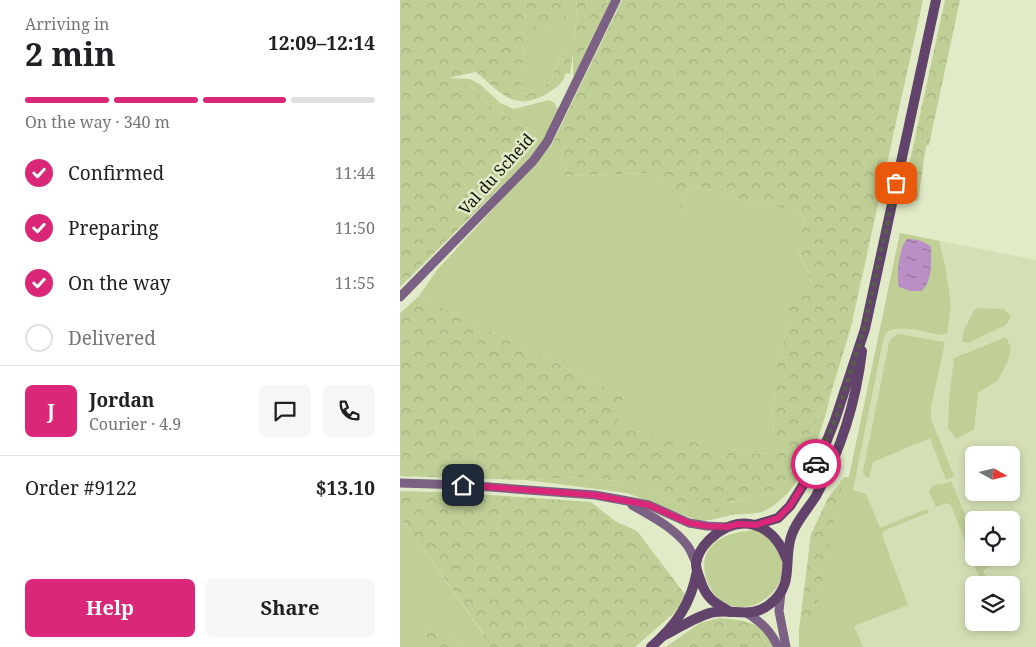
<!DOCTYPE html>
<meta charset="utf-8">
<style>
body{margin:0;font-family:"Noto Serif",serif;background:#f6f6f6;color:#202124;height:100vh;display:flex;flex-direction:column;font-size:19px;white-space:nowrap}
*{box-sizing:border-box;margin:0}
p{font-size:16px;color:#757577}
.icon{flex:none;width:28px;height:28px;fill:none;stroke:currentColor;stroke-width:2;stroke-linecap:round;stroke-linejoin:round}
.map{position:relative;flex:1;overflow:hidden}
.drawer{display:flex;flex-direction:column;background:#fff;width:400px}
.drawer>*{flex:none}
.needle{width:32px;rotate:98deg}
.fabs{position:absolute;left:565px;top:446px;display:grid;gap:10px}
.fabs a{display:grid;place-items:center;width:55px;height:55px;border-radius:8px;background:#fff;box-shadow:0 2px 8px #0003;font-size:25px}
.pin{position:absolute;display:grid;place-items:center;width:42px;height:42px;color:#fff;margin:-21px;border-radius:10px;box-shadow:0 2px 8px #0006}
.courier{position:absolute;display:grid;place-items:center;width:50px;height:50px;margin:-25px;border:4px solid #db2777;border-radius:50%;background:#fff;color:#222;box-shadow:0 1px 6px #0007}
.head em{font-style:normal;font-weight:700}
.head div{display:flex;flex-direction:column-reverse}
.head{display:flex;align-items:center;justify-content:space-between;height:85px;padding:0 25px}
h1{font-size:32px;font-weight:700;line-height:38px}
.bar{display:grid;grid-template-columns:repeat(4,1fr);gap:8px 5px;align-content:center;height:60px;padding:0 25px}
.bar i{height:6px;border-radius:4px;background:#e0e0e0}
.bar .active{background:#db2777}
.bar p{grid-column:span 4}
.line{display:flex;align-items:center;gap:12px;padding:0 25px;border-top:1px solid #e0e0e0}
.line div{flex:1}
.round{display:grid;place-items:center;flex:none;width:52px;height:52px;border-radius:8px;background:#f6f6f6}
ol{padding:0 25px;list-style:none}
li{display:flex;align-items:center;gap:15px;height:55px}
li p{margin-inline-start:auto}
li .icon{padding:5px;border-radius:50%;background:#db2777;color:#fff;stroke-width:4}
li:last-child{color:#757577}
li i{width:28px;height:28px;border:2px solid #e0e0e0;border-radius:50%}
.cta{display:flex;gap:10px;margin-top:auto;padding:10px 25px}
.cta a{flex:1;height:58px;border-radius:8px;background:#db2777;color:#fff;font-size:20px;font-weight:700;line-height:58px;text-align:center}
.cta a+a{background:#f6f6f6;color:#202124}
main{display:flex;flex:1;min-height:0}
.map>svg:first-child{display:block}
.built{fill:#d4dfb5;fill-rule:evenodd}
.green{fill:#c0cf96}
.forest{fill:url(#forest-crowns)}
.water{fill:url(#water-ripples)}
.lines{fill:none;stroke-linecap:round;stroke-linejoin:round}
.secondary{stroke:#7b6183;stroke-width:9}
.primary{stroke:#62436b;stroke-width:10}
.done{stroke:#585e4a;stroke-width:5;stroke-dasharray:0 9}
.route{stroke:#db2777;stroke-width:6}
.labels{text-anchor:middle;stroke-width:5;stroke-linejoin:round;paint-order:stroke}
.street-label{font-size:16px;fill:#0f1206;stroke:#e1ebc7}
</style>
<main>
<section class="drawer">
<div class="head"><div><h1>2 min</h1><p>Arriving in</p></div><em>12:09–12:14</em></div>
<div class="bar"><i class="active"></i><i class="active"></i><i class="active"></i><i></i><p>On the way · 340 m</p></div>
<ol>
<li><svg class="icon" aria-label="check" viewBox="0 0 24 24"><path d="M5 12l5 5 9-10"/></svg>Confirmed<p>11:44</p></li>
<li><svg class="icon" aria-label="check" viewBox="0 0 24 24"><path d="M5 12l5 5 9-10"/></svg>Preparing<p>11:50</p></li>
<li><svg class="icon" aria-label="check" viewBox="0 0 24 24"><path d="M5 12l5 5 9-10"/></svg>On the way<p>11:55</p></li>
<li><i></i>Delivered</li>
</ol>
<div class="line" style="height:90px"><b class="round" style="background:#db2777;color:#fff">J</b><div><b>Jordan</b><p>Courier · 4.9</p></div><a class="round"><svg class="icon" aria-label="chat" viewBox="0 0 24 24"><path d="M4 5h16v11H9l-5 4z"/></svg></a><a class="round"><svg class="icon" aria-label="phone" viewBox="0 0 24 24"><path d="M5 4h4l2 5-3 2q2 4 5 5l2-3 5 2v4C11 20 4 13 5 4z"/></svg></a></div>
<div class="line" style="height:65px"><div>Order #9122</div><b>$13.10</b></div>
<div class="cta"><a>Help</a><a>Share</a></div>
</section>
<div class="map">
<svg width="636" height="647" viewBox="0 0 636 647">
<defs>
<pattern id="forest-crowns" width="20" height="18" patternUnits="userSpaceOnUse" patternTransform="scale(1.25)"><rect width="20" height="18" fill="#c0cf96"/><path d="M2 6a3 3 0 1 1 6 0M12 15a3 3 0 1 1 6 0" fill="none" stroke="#a4b180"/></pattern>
<pattern id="water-ripples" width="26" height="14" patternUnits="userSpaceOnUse" patternTransform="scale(1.25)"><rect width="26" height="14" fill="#b98fc5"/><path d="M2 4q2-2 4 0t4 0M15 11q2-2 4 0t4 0" fill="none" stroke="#95739e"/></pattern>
</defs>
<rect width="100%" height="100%" fill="#e1ebc7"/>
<!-- built -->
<path class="built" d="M500 233 636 260V647H408L444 477H449ZM574 455H611V492H574ZM574 520H611V558H574ZM574 585H611V622H574Z"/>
<!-- green -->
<g class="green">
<path d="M164 0H176L177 7 175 38 159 57 151 81 128 94 121 93 126 8 136 34 167 22Z"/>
<path d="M208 0H211L176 74 173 76V52L180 58Z"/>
<path d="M47 78 70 79 81 85 100 103 114 109 149 100 155 103 156 107 159 109 143 140 127 161 141 136 91 107 71 87Z"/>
<path d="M151 146 166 164 157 176 252 173 282 209 288 186 314 191 341 200 392 210 403 217 405 223 396 245 412 284 390 290 385 335 376 365V392L372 407 374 420 372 449 366 453 358 454 215 427 224 396 19 296 37 270Z"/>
<path d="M500 233 539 241 545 265 551 305 547 334 542 335C530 333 499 324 489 331 485 333 484 337 483 341L453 490 466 494 480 528 526 509 528 510V513L485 530 482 535 508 605 454 626 463 647H399V630L412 629 444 477H449Z"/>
<path d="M580 308 604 309 611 317 606 325 568 343 562 342 563 332 575 309Z"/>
<path d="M498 334 545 342 531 407V419L554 476 546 480 530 438 473 462 469 478 464 476 463 471 489 343 491 339Z"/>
<path d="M606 337 611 348 608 361 598 380 578 393 574 430 556 439 548 428 549 399 554 358Z"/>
<path d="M431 393C422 432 404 491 366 510 357 515 343 513 332 515 321 517 311 521 299 521L227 493 127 480 181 477 235 483 295 510 380 491Z"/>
<path d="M551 481 574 536V558H586L590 567 583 570 589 585H582L551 505 546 503 536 507 529 491 531 487 539 483 540 485Z"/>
<path d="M0 517 84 635 79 647H61L62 642 25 624 27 647H0Z"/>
<path d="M355 530C359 532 365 534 369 537 373 539 375 545 377 549 402 592 336 630 312 591 296 564 305 540 336 533 342 531 349 531 355 530Z"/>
<path d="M319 618C344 621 363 620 373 647H367L358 629 307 628 286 647H266L300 623Z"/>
</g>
<!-- forest -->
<g class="forest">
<path d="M0 0H164L167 22 136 34 126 10 121 93 128 94 151 81 159 57 175 38 177 7 176 0H208L180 58 173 53 170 74 166 73C163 83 157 87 148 93 115 113 101 93 76 72L48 78 71 87 91 107 141 136 127 161 0 287Z"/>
<path d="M222 0H523L451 327 431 393 380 491 325 503 318 512 295 510 235 483 181 477 127 480 0 476V313L19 296 224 396 216 427 358 454 366 453 372 449 374 420 372 407 376 392V365L385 335 390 289 412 283 396 245 405 223 403 217 392 210 341 200 314 191 288 186 282 209 252 173 156 176 166 164 151 146Z"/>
<path d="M545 0H560L529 145 526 146 518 201 502 197Z"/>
<path d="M444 477 412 630H399L411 534 428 498Z"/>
<path d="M0 491 62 493 191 502 215 521 237 531 287 597 282 606 235 647H79L84 634 0 517Z"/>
<path d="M320 621H342L358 629 367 647H286L307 628Z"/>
<path d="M25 623 62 642 61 647H27Z"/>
</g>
<!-- water -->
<path class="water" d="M507 239C517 239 524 241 531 247 531 262 533 279 522 291H510L499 287C496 275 499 248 507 239Z"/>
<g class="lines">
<!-- secondary -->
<g class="secondary">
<path d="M0 297 133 161 147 142 216 0"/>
<path d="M0 483 63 485 195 495 249 505 289 523 307 526 327 527"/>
<path d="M232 505C251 516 273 527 287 545 291 550 293 557 296 563"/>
<path d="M381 593 379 611 386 647"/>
<path d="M347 613C362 623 371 631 378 647"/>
</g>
<!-- primary -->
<g class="primary">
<path d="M355 525 378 518 390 506 420 458 435 420 465 329 536 0"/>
<path d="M330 612C324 608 316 604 311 599 306 594 303 588 301 582 299 576 296 570 296 564 297 555 303 546 309 540 339 511 373 522 387 560"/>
<path d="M263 636C278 629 299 614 315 612 335 609 352 619 370 604 396 584 382 560 392 534 397 520 408 509 416 496 441 450 456 403 462 351"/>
<path d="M251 647C276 625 291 604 297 571"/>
</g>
</g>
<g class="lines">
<!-- done -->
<path class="done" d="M416 464 435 420 464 330 496 183"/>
<!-- route -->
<path class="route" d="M63 485 194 495 249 505 289 523 307 526 327 527 338 524 356 525 378 518 390 506 416 464"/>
</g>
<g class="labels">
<!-- street labels -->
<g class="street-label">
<text transform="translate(96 174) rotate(-48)" y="6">Val du Scheid</text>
</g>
</g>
</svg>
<div class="fabs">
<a><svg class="needle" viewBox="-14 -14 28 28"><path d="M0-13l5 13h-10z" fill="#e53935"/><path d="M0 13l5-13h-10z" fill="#757577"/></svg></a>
<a><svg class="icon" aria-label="locate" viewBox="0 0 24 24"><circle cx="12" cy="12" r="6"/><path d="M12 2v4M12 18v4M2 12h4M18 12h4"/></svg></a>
<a><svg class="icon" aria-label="layers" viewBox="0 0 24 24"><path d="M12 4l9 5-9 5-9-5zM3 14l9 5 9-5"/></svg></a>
</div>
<div class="pin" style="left:496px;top:183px;background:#ea580c"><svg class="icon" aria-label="bag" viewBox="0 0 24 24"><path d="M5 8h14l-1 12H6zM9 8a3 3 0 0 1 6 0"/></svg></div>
<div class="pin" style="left:63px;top:485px;background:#1f2937"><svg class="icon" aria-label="home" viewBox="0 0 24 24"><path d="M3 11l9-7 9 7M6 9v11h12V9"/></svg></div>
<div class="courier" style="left:416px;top:464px"><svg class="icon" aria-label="car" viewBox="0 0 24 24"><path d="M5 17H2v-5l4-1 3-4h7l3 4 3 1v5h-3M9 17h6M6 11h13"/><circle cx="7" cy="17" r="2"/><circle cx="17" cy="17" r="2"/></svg></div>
</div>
</main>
